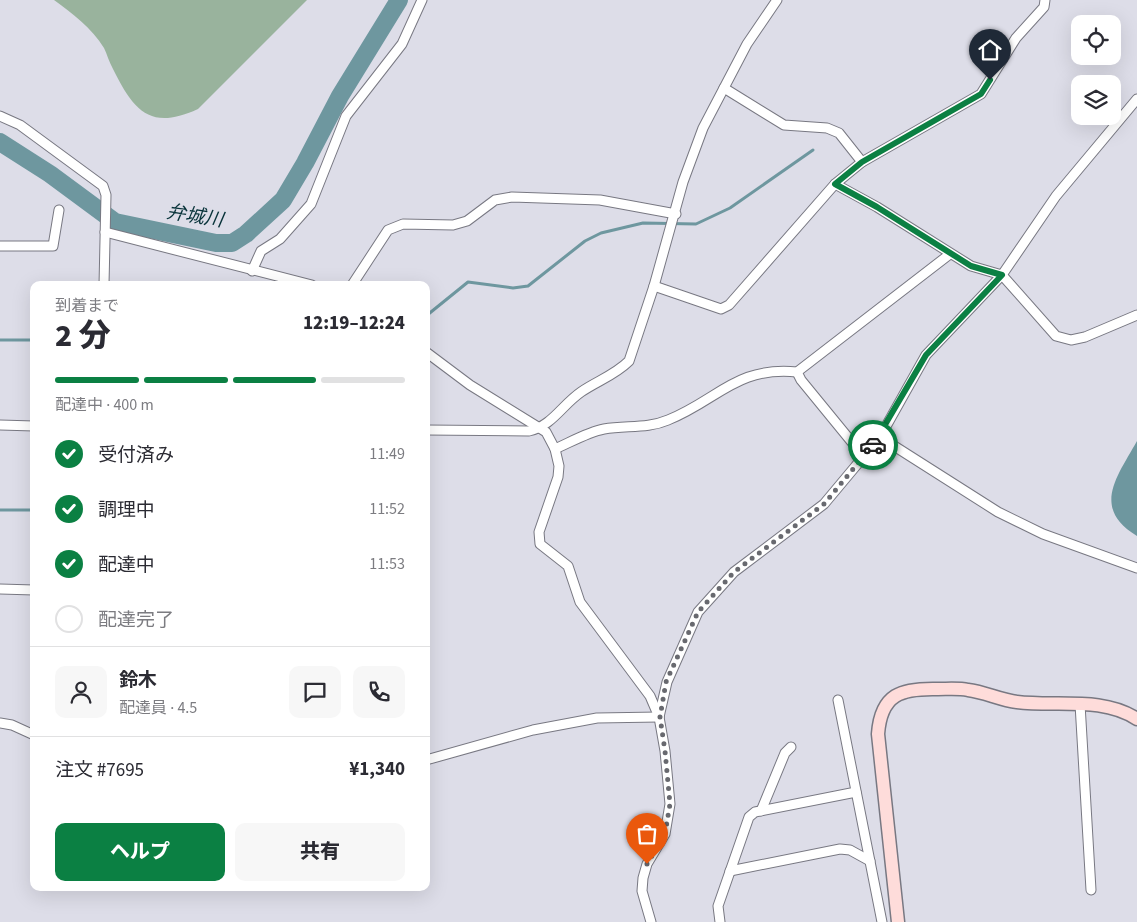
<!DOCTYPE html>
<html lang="ja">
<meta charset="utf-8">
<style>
body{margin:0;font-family:"Source Sans 3","Noto Sans JP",sans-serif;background:#f7f7f7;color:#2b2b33;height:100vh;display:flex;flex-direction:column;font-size:19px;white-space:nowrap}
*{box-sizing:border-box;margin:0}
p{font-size:16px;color:#7c7c81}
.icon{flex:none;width:28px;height:28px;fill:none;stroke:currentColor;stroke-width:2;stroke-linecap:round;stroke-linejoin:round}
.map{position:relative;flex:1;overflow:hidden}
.panel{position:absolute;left:30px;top:281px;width:400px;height:610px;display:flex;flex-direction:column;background:#fff;border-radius:10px;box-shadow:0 5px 20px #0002}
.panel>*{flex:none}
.controls{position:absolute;left:1071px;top:15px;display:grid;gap:10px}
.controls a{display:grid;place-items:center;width:50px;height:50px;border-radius:10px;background:#fff;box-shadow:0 5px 20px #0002;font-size:25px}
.pin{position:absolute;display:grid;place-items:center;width:42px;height:42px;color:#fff;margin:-51px -21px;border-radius:50% 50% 50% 0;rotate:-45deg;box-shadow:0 0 5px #0007}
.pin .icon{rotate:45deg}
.courier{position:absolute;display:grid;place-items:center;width:50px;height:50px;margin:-25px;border:4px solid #0b8043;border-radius:50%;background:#fff;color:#222;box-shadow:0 1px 6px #0007}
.summary em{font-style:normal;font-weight:800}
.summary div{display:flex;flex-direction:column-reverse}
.summary{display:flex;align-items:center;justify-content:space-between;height:85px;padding:0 25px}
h1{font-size:32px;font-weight:800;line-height:38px}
.bar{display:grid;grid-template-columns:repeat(4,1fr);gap:8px 5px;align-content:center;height:60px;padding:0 25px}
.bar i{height:6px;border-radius:4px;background:#e1e1e2}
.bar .active{background:#0b8043}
.bar p{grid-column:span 4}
.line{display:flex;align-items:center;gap:12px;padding:0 25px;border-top:1px solid #e1e1e2}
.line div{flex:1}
.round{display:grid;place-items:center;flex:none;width:52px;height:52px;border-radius:10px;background:#f7f7f7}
ol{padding:0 25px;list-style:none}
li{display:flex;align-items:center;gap:15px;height:55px}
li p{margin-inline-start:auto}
li .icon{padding:5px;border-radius:50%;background:#0b8043;color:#fff;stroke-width:4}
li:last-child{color:#7c7c81}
li i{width:28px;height:28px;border:2px solid #e1e1e2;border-radius:50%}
.action{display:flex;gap:10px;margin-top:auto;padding:10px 25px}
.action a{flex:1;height:58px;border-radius:10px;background:#0b8043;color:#fff;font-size:20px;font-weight:800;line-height:58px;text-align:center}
.action a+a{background:#f7f7f7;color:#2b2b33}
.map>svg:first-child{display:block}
.green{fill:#99b39d}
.water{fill:#6e979f}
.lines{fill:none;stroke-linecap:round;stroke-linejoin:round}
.stream{stroke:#6e979f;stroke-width:3}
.river{stroke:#6e979f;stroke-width:18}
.street-casing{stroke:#787882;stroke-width:11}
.secondary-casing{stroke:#787882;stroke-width:15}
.street{stroke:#fff;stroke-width:9}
.secondary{stroke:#fedcda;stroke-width:12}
.done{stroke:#68696f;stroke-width:5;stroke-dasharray:0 9}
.route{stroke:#0b8043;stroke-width:6}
.labels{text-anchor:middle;stroke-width:4;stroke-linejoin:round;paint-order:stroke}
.water-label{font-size:19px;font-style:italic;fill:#073239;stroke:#dddde8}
</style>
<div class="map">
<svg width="1137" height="922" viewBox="0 0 1137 922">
<rect width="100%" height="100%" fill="#dddde8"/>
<!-- green -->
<path class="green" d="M54 0H307L198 109C150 131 134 111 113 69 109 62 107 54 104 48 92 28 72 13 54 0Z"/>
<!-- water -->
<path class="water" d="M1137 441V536C1091 508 1117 477 1137 441Z"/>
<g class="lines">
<!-- stream -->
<g class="stream">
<path d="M426 316 468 282 513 288 528 286 585 241 601 233 643 223 696 224 730 208 813 150"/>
<path d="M0 340H34"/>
<path d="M0 510H34"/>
</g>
<!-- river -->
<path class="river" d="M0 142 50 174 115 222 216 243H232L246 234 283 200 305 163 340 96 399 0"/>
<!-- street casing -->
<g class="street-casing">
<g id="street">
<path d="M724 88 784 125 827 128 839 133 862 162"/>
<path d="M0 116 20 125 103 186 106 195 104 285"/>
<path d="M835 184 877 207 971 266 1002 275 1056 336 1071 340 1085 337 1137 315"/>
<path d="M105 232 312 285"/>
<path d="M0 246H53L59 210"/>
<path d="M252 271 261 251 280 239 311 204 346 116 402 44 422 0"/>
<path d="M352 285 388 230 403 224 453 225 467 221 495 200 512 197 600 200 676 214"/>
<path d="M654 286 721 309 729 305 835 184 862 162 981 94 1016 38 1044 7 1045 0"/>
<path d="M426 352 470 385 546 432 555 449 559 466 558 477 539 532 540 544 568 566 580 602 650 696 659 717 665 751 670 804 665 834 647 864 643 878 642 891 651 922"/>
<path d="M797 372 801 380 864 457"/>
<path d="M0 425 34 426"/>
<path d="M426 430 529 431C552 426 562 405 581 392 597 381 615 375 629 361L654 286 683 182 703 128 747 44 777 0"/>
<path d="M880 437 998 512 1043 534 1137 568"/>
<path d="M555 449C571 442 588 432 604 429 626 425 647 429 668 420 718 400 736 366 797 372L950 254"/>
<path d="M0 589 34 590"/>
<path d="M838 700 882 922"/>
<path d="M1080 704 1091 890"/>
<path d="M659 717 667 682 698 612 734 572 824 504 880 437 926 355 1002 275 1056 196 1137 99"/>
<path d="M0 723 12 725 34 735"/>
<path d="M426 760 533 730 597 718 659 717"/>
<path d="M761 811 785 753 791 747"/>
<path d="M730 871 840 849 850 850 870 861"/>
<path d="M720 922 718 906 749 817 755 812 856 792"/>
</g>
</g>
<!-- secondary casing -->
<g class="secondary-casing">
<path id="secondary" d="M898 922 878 734C881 694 901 688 938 689 948 689 959 688 968 690 985 692 1000 700 1017 702 1056 707 1102 696 1137 719"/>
</g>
<!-- street -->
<use href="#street" class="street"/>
<!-- secondary -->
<use href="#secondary" class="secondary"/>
</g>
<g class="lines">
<!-- done -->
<path class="done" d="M647 864 665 834 670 804 665 751 660 717 666 682 698 612 734 572 824 504 873 445"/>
<!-- route -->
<path class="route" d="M873 445 926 355 1002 275 971 266 877 207 835 184 862 162 981 94 990 80"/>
</g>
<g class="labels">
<!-- water labels -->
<g class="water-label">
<text transform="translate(195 215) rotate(9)" y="7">弁城川</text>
</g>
</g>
</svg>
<div class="controls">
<a><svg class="icon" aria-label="locate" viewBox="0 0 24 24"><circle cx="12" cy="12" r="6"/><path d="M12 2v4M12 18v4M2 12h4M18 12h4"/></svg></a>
<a><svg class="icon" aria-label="layers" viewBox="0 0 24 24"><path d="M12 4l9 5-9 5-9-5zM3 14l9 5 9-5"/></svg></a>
</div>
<div class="pin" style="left:647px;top:864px;background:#ea580c"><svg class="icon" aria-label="bag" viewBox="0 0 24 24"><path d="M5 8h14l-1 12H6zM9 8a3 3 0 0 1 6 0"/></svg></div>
<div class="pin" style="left:990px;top:80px;background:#1f2937"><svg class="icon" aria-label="home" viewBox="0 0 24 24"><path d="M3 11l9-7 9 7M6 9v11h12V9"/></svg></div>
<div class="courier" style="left:873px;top:445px"><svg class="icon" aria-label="car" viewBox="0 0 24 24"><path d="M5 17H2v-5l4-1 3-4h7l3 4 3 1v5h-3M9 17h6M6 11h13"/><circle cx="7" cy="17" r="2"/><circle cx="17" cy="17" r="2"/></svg></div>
<section class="panel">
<div class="summary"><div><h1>2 分</h1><p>到着まで</p></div><em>12:19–12:24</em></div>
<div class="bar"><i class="active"></i><i class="active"></i><i class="active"></i><i></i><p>配達中 · 400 m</p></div>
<ol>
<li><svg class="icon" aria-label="check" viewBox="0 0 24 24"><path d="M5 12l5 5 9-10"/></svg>受付済み<p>11:49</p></li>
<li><svg class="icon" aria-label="check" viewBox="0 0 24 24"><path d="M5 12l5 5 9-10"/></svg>調理中<p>11:52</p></li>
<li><svg class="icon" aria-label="check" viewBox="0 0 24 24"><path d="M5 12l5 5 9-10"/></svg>配達中<p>11:53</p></li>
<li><i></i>配達完了</li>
</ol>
<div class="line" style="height:90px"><a class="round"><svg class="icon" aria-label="person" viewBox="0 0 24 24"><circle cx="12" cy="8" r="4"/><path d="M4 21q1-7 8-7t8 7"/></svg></a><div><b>鈴木</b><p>配達員 · 4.5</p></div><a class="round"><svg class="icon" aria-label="chat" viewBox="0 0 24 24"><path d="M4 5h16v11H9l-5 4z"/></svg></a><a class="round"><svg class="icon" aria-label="phone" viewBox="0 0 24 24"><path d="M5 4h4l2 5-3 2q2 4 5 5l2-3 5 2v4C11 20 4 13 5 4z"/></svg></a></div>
<div class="line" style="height:65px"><div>注文 #7695</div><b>¥1,340</b></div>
<div class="action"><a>ヘルプ</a><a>共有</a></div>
</section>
</div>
